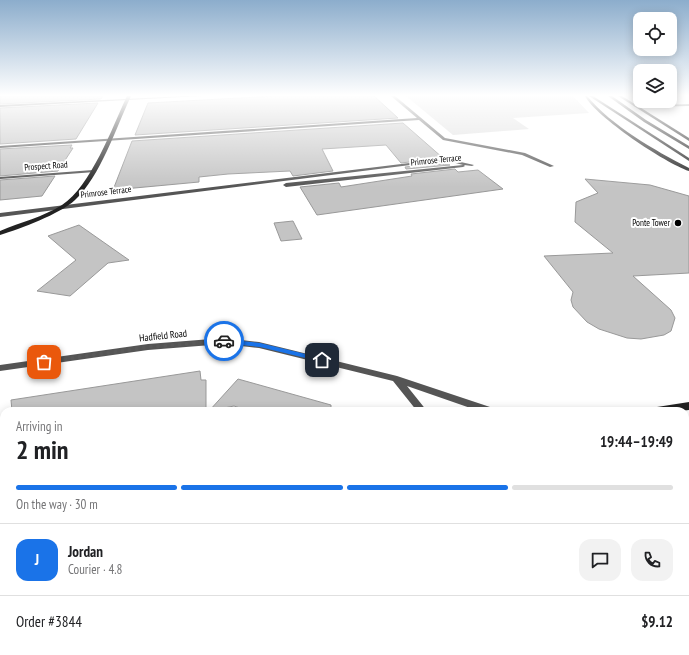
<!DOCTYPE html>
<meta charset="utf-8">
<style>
body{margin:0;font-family:"PT Sans Narrow",sans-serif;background:#f2f2f2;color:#202124;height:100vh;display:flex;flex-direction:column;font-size:15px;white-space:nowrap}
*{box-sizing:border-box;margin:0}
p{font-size:13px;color:#757577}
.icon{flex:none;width:22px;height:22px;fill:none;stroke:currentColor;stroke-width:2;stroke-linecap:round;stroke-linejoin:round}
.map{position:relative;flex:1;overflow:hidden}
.side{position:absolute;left:0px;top:407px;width:689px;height:248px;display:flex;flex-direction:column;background:#fff;border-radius:12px 12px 0 0;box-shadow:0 2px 10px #0003}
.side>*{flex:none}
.buttons{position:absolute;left:633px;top:12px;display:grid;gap:8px}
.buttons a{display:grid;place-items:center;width:44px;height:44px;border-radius:8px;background:#fff;box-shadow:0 2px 10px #0003;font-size:20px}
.pin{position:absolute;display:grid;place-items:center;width:34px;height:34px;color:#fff;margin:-17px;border-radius:8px;box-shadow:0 2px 6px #0006}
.courier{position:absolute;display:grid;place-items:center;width:40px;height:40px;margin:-20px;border:3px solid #1a73e8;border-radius:50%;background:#fff;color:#222;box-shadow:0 1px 5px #0007}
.headline em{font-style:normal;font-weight:600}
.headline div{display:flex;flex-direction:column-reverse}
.headline{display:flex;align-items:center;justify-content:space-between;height:68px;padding:0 16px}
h1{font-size:26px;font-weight:600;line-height:30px}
.bar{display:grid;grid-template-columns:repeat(4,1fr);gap:6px 4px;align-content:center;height:48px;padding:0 16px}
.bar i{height:5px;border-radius:3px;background:#e0e0e0}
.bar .current{background:#1a73e8}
.bar p{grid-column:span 4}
.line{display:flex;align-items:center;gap:10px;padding:0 16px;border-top:1px solid #e0e0e0}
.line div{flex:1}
.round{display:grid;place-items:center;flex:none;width:42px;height:42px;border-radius:12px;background:#f2f2f2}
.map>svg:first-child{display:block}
.green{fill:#dcdcdc}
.building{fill:#c4c4c4;stroke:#999}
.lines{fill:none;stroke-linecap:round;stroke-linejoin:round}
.street{fill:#555;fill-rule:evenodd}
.secondary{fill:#222;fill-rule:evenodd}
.route{fill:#1a73e8}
.done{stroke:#595959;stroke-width:4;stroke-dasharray:0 7.2}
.poi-dot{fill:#000;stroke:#fff;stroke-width:1.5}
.labels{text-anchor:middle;stroke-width:4;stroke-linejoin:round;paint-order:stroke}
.far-street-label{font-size:9px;fill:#000;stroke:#fff}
.far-poi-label{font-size:9px;fill:#000;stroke:#fff;text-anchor:end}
.street-label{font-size:10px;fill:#000;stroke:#fff}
</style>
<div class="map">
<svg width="689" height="655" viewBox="0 0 689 655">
<rect width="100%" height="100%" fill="#fff"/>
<!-- green -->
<path class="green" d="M406 96H573L589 113 513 118 529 129 453 135Z"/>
<!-- building -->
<g class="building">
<path d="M0 96H103L101 99 0 104Z"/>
<path d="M276 96H374L398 118 135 135 148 103Z"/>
<path d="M98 103 76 139 0 144V108Z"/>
<path d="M403 123 443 158 401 163 386 145 322 149 333 171 293 176 290 171 228 174 199 177V182L113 190 132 141Z"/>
<path d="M72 145 70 148H73L58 171 0 176V149Z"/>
<path d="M434 164 450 165 406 169 405 167Z"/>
<path d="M455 169 458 172 478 170 503 189 317 215 300 187 339 183 341 187 412 176 411 174Z"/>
<path d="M55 176 42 196 0 200V180Z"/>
<path d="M585 179 650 185 689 196V273L633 276 671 310 675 318 671 331 664 335 641 339 627 338 599 329 587 322 573 307 571 300 573 292 544 256 613 253 575 222 576 202 598 193Z"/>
<path d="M293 221 302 239 281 241 274 223Z"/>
<path d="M79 225 129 260 108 263 70 296 37 291 76 260 48 236Z"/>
<path d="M200 371 201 380H206V411H12L11 400Z"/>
<path d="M238 379 331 405V411H249L234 406 209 411Z"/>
</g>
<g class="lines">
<!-- street -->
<g class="street">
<path d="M186 96H201L0 107V105Z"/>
<path d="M391 96H395L445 138 525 153 554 166 550 167 522 155 443 140 419 120 0 148V146L417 118Z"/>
<path d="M689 104V106L636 107 634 106Z"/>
<path d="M434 160H452L474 165 472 166 464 165 465 166 463 167 286 187 283 185 286 183 463 165 452 162H434L0 217V213Z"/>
<path d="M93 170H95V172L0 179V177Z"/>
<path d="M224 338 259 342 397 376 493 408 495 411H479L407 386 427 411H417L393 381 259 348 224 344 148 350 0 371V365L148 344Z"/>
</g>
<!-- secondary -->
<g class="secondary">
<path d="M127 96H131C116 128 100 177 75 200 60 214 20 229 0 235V231C21 222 43 217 62 205 91 186 112 128 127 96Z"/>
<path d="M585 96H587C612 126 654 150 689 168V171C665 163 596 117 585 96Z"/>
<path d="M589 96H593L689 158V161Z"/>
<path d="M608 96H612L646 120 689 146V149L644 122Z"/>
<path d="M618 96H622L689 138V141Z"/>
<path d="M689 402V410L680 411H652L654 408 657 407Z"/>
<path d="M689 477V487L685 488V478Z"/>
<path d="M61 651H81L80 655H60Z"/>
<path d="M238 651H257L256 655H237Z"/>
</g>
</g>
<!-- sky -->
<linearGradient id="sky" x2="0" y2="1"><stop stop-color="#8cadcc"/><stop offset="0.51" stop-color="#fff"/><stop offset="1" stop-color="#fff" stop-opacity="0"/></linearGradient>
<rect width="689" height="187" fill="url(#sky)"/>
<!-- route -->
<path class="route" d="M224 339 260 343 322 358 325 360 322 362 260 347 221 343 220 341Z"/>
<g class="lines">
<!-- done -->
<path class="done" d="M44 362 148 347 224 341"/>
</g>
<!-- markers -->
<circle class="poi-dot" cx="678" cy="223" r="4"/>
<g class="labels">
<!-- far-street labels -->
<g class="far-street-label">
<text transform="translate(436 160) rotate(-6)" y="3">Primrose Terrace</text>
<text transform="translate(46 166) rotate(-4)" y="3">Prospect Road</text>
<text transform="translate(106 192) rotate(-7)" y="3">Primrose Terrace</text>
</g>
<!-- far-poi labels -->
<g class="far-poi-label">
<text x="670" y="226">Ponte Tower</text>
</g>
<!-- street labels -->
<g class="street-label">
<text transform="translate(163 335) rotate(-6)" y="4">Hadfield Road</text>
</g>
</g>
</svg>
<div class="buttons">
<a><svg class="icon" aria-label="locate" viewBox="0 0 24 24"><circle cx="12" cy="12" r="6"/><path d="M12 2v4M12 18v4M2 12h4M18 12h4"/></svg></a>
<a><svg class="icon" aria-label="layers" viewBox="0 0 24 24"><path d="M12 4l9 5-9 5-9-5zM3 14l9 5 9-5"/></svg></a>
</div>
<div class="pin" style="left:44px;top:362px;background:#ea580c"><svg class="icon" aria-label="bag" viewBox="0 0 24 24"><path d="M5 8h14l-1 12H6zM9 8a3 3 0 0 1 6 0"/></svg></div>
<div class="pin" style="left:322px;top:360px;background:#1f2937"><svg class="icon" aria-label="home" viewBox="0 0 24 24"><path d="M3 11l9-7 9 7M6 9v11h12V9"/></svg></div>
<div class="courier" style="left:224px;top:341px"><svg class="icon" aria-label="car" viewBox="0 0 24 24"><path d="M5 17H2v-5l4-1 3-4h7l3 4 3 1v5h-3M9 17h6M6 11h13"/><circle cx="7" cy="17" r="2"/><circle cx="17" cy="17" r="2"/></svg></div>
<section class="side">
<div class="headline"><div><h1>2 min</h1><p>Arriving in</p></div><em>19:44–19:49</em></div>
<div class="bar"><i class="current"></i><i class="current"></i><i class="current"></i><i></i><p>On the way · 30 m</p></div>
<div class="line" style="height:72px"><b class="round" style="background:#1a73e8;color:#fff">J</b><div><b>Jordan</b><p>Courier · 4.8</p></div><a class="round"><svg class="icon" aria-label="chat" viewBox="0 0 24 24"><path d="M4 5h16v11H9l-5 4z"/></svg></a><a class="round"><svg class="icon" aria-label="phone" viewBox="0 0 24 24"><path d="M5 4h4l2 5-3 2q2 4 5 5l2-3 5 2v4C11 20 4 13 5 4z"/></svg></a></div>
<div class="line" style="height:52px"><div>Order #3844</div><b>$9.12</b></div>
</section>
</div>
